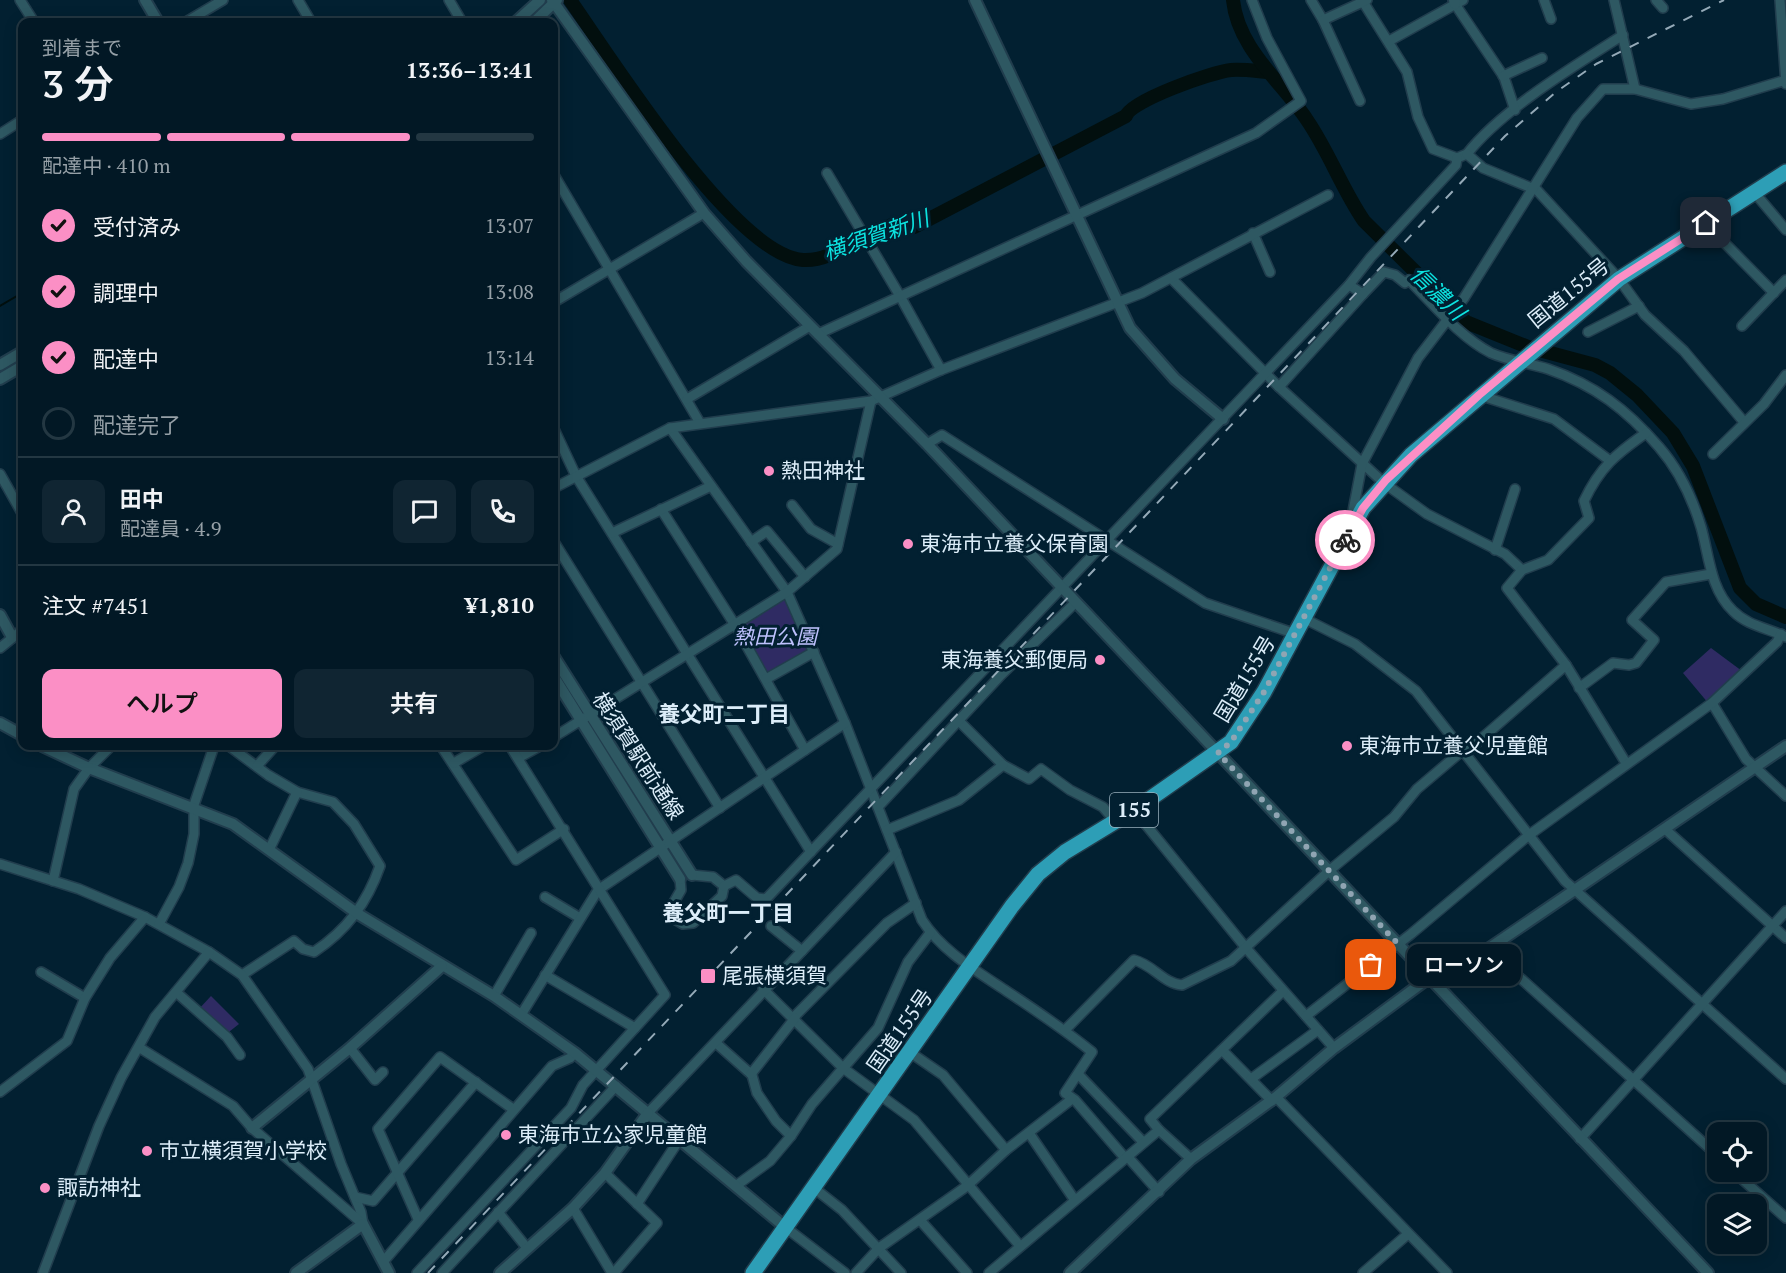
<!DOCTYPE html>
<html lang="ja">
<meta charset="utf-8">
<style>
body{margin:0;font-family:"PT Serif","Noto Sans JP",serif;background:#102532;color:#f1f3f6;height:100vh;display:flex;flex-direction:column;font-size:22px;white-space:nowrap}
*{box-sizing:border-box;margin:0}
p{font-size:20px;color:#96a0a7}
.icon{flex:none;width:33px;height:33px;fill:none;stroke:currentColor;stroke-width:2;stroke-linecap:round;stroke-linejoin:round}
.map{position:relative;flex:1;overflow:hidden}
.sheet{position:absolute;left:18px;top:18px;width:540px;height:732px;display:flex;flex-direction:column;background:#021825;border-radius:12px;box-shadow:0 3px 15px #0003,0 0 0 2px #233742}
.sheet>*{flex:none}
.buttons{position:absolute;left:1707px;top:1122px;display:grid;gap:12px}
.buttons a{display:grid;place-items:center;width:60px;height:60px;border-radius:12px;background:#021825;box-shadow:0 3px 15px #0003,0 0 0 2px #233742;font-size:30px}
.pin{position:absolute;display:grid;place-items:center;width:51px;height:51px;color:#fff;margin:-26px;border-radius:12px;box-shadow:0 3px 9px #0006}
.courier{position:absolute;display:grid;place-items:center;width:60px;height:60px;margin:-30px;border:4px solid #fb8fc5;border-radius:50%;background:#fff;color:#222;box-shadow:0 2px 8px #0007}
.bubble{position:absolute;height:42px;border-radius:12px;background:#021825;box-shadow:0 3px 15px #0003,0 0 0 2px #233742;font-size:20px;font-weight:600;line-height:42px;text-align:center}
.head em{font-style:normal;font-weight:600}
.head div{display:flex;flex-direction:column-reverse}
.head{display:flex;align-items:center;justify-content:space-between;height:102px;padding:0 24px}
h1{font-size:39px;font-weight:600;line-height:45px}
.bar{display:grid;grid-template-columns:repeat(4,1fr);gap:9px 6px;align-content:center;height:72px;padding:0 24px}
.bar i{height:8px;border-radius:4px;background:#233742}
.bar .on{background:#fb8fc5}
.bar p{grid-column:span 4}
.line{display:flex;align-items:center;gap:15px;padding:0 24px;border-top:2px solid #233742}
.line div{flex:1}
.round{display:grid;place-items:center;flex:none;width:63px;height:63px;border-radius:12px;background:#102532}
ol{padding:0 24px;list-style:none}
li{display:flex;align-items:center;gap:18px;height:66px}
li p{margin-inline-start:auto}
li .icon{padding:6px;border-radius:50%;background:#fb8fc5;color:#111;stroke-width:4}
li:last-child{color:#96a0a7}
li i{width:33px;height:33px;border:3px solid #233742;border-radius:50%}
.action{display:flex;gap:12px;margin-top:auto;padding:12px 24px}
.action a{flex:1;height:69px;border-radius:12px;background:#fb8fc5;color:#111;font-size:24px;font-weight:600;line-height:69px;text-align:center}
.action a+a{background:#102532;color:#f1f3f6}
.map>svg:first-child{display:block}
.green{fill:#2f2b63}
.lines{fill:none;stroke-linecap:round;stroke-linejoin:round}
.stream{stroke:#020f0e;stroke-width:2}
.river{stroke:#020f0e;stroke-width:14}
.minor-casing{stroke:#213d4d;stroke-width:12}
.tertiary-casing{stroke:#213d4d;stroke-width:14}
.trunk-casing{stroke:#213d4d;stroke-width:18}
.minor{stroke:#2e5862;stroke-width:9}
.tertiary{stroke:#2e5862;stroke-width:10}
.trunk{stroke:#2d9eb6;stroke-width:15}
.rail{stroke:#95aab8;stroke-width:2;stroke-dasharray:10 10;stroke-linecap:butt}
.done{stroke:#90a5b3;stroke-width:6;stroke-dasharray:0 10.8}
.route{stroke:#fb8fc5;stroke-width:8}
.poi-dot{fill:#fb8fc5;stroke:#022031;stroke-width:2}
.labels{text-anchor:middle;stroke-width:6;stroke-linejoin:round;paint-order:stroke}
.shield{fill:#022031;stroke:#9bb0bd;stroke-width:1.5}
.shield-label{font-size:20px;font-weight:bold;fill:#dcedf9}
.street-label{font-size:21px;fill:#dcedf9;stroke:#022031}
.poi-label{font-size:21px;fill:#dcedf9;stroke:#022031;text-anchor:start}
.park-label{font-size:21px;font-style:italic;fill:#bec1fd;stroke:#022031}
.water-label{font-size:22px;font-style:italic;fill:#0ce3e0;stroke:#022031}
.neighbourhood-label{font-size:22px;font-weight:bold;fill:#dcedf9;stroke:#022031}
</style>
<div class="map">
<svg width="1786" height="1273" viewBox="0 0 1786 1273">
<rect width="100%" height="100%" fill="#022031"/>
<!-- green -->
<g class="green">
<path d="M783 599H787L809 650 770 674 766 672 742 628V624Z"/>
<path d="M1711 648 1746 674 1709 704 1683 673Z"/>
<path d="M211 996 239 1024 225 1035 198 1010Z"/>
</g>
<g class="lines">
<!-- stream -->
<path class="stream" d="M0 306 22 293"/>
<!-- river -->
<g class="river">
<path d="M570 0C611 58 734 255 803 260 835 262 862 231 892 225 898 224 908 226 914 227L1126 116C1130 101 1212 72 1231 70 1242 69 1256 71 1268 72"/>
<path d="M1233 0C1238 49 1282 82 1307 120 1329 152 1342 189 1364 221L1466 322 1528 347 1595 365 1610 373 1637 395 1673 433 1693 466 1740 588 1756 604 1786 617"/>
</g>
<!-- minor casing -->
<g class="minor-casing">
<g id="minor">
<path d="M20 0 34 22"/>
<path d="M298 0 311 22"/>
<path d="M449 0 462 22"/>
<path d="M1311 0 1323 20 1360 101"/>
<path d="M1362 0 1407 72 1418 117 1433 149 1457 158 1467 154C1501 110 1576 65 1623 35"/>
<path d="M1544 0 1551 19"/>
<path d="M1614 0 1635 89"/>
<path d="M1656 0 1663 8"/>
<path d="M1780 0 1786 84"/>
<path d="M1455 4 1504 77 1515 110"/>
<path d="M1323 20 1367 0"/>
<path d="M186 22 223 0"/>
<path d="M1389 41 1463 0"/>
<path d="M1503 76 1542 58"/>
<path d="M0 134 22 120"/>
<path d="M1467 154 1483 168 1534 189"/>
<path d="M827 173 900 296 941 370"/>
<path d="M554 175 700 423"/>
<path d="M1535 188 1619 279 1645 315 1684 351 1744 422"/>
<path d="M1754 192 1786 230"/>
<path d="M1705 223 1774 293"/>
<path d="M1253 233 1270 272"/>
<path d="M1171 278 1279 387 1384 483 1427 514 1505 554 1522 570"/>
<path d="M1349 285 1363 294 1384 272 1395 275 1405 283 1409 280C1434 305 1460 337 1491 353 1509 361 1530 363 1548 369 1595 385 1627 410 1659 447 1679 470 1692 497 1701 527 1709 555 1710 589 1733 611 1748 626 1768 628 1786 637"/>
<path d="M554 302 704 213"/>
<path d="M1742 326 1786 280"/>
<path d="M1588 332 1639 306"/>
<path d="M818 334 1256 133 1301 101 1267 38 1252 0"/>
<path d="M1279 387 1363 294"/>
<path d="M1479 395 1554 419 1609 460"/>
<path d="M687 399 810 326"/>
<path d="M670 428 787 592 845 723 922 920C942 951 975 970 1005 990 1035 1010 1064 1029 1092 1052L1065 1093 1075 1100 1125 1158"/>
<path d="M554 429 576 476 811 852"/>
<path d="M927 444 942 435 1205 603 1296 634"/>
<path d="M1713 454 1764 404 1786 375"/>
<path d="M0 474 22 513"/>
<path d="M554 488 670 428 871 401 941 370 1142 293 1328 195"/>
<path d="M792 505 811 529 838 544"/>
<path d="M661 509 735 625 805 750"/>
<path d="M1358 517 1353 511 1362 464 1418 358 1464 298 1577 118 1603 89H1635L1691 104 1723 99 1786 80"/>
<path d="M612 533 711 486"/>
<path d="M554 542 720 808"/>
<path d="M751 542 767 531 805 577"/>
<path d="M1495 550 1515 489"/>
<path d="M1303 618 1355 644 1416 691 1565 881 1786 1079"/>
<path d="M0 648 22 630"/>
<path d="M766 679 814 652"/>
<path d="M1579 688 1613 663 1629 665 1636 663 1654 640 1632 620 1666 582 1711 574"/>
<path d="M1712 703 1746 759 1786 796"/>
<path d="M959 721 1003 765 1029 779 1041 769 1070 790 1103 807 1115 821"/>
<path d="M554 737 787 592 837 549 871 401"/>
<path d="M229 746 268 775 297 792 333 802 354 824 380 866C367 903 347 930 314 952L303 949 294 941 242 975"/>
<path d="M441 746 516 860 564 829"/>
<path d="M518 758 540 746"/>
<path d="M454 763 483 746"/>
<path d="M1626 763 1566 665 1507 588 1522 570 1548 560 1589 518 1584 501C1600 467 1616 454 1646 433"/>
<path d="M257 766 275 746"/>
<path d="M878 807 1001 675 1076 602"/>
<path d="M1134 810 1246 948 1334 1048"/>
<path d="M1665 829 1786 938"/>
<path d="M887 830 959 800 1003 765"/>
<path d="M269 850 297 792"/>
<path d="M0 864 79 889 145 917 209 952 242 975 308 1069 341 1164 361 1212 363 1224"/>
<path d="M680 879 681 890 670 909 673 918 683 924 693 923 722 896 724 886 713 877 692 875"/>
<path d="M53 881 74 789 89 768 111 746"/>
<path d="M724 886 736 880 757 898 766 899 1349 285 1371 257 1456 165 1457 158"/>
<path d="M545 897 580 918"/>
<path d="M159 924 179 887 188 863 194 834V805L214 746"/>
<path d="M771 926 802 951"/>
<path d="M1488 949 1718 1156"/>
<path d="M41 972 85 998"/>
<path d="M545 975 635 1028"/>
<path d="M763 989 843 1068 914 1120 1020 1246"/>
<path d="M176 992 227 1037 240 1055"/>
<path d="M494 996 531 933"/>
<path d="M521 1015 598 890 845 723"/>
<path d="M1306 1016 1411 934 1529 835 1712 703 1777 642 1781 634"/>
<path d="M794 1017 887 923 916 903"/>
<path d="M1065 1030 1134 960C1152 964 1164 984 1182 985L1231 961 1330 870 1394 817 1417 789 1463 750 1473 746 1566 665"/>
<path d="M716 1043 752 1075 757 1093 776 1121 791 1136"/>
<path d="M140 1048 233 1106 252 1128 363 1224"/>
<path d="M350 1048 375 1080 383 1072"/>
<path d="M1222 1050 1272 1101"/>
<path d="M911 1053 943 1075 1006 1150"/>
<path d="M751 1074 795 1018"/>
<path d="M1078 1074 1143 1142"/>
<path d="M1251 1079 1318 1030"/>
<path d="M0 1092 67 1041 85 998 110 958 145 917"/>
<path d="M1276 1097 1447 1273"/>
<path d="M648 1113 896 852"/>
<path d="M1029 1133 1074 1199"/>
<path d="M1580 1139 1786 911"/>
<path d="M1127 1156 1159 1192"/>
<path d="M1191 1159 1159 1130 1150 1119 1283 991"/>
<path d="M1734 1172 1786 1218"/>
<path d="M605 1173 657 1223 614 1273"/>
<path d="M737 1185 770 1161 791 1136 812 1104 878 1028 908 962 930 933"/>
<path d="M814 1188 842 1210 901 1273"/>
<path d="M355 1197 373 1201 476 1082"/>
<path d="M637 1204 679 1140"/>
<path d="M573 1208 612 1273"/>
<path d="M498 1212 527 1248"/>
<path d="M418 1219 378 1129 440 1057 513 1109"/>
<path d="M920 1220 967 1273"/>
<path d="M785 1227 845 1273"/>
<path d="M383 1262 552 1066 570 1058 575 1053"/>
<path d="M43 1273 99 1126 121 1078 155 1017 209 952"/>
<path d="M417 1273 571 1108 583 1085 665 995 510 746"/>
<path d="M442 1273 616 1086"/>
<path d="M856 1273 879 1248 967 1186 1006 1150 1072 1099"/>
<path d="M989 1273 1159 1130"/>
<path d="M1363 1273 1408 1234"/>
</g>
</g>
<!-- tertiary casing -->
<g class="tertiary-casing">
<g id="tertiary">
<path d="M145 0 158 22"/>
<path d="M552 0 704 213 746 261 927 444 1708 1273"/>
<path d="M975 0 1130 328 1175 379 1223 419"/>
<path d="M1454 0 1455 4"/>
<path d="M516 22 540 0"/>
<path d="M534 22 557 0"/>
<path d="M0 365 22 352"/>
<path d="M0 379 22 366"/>
<path d="M0 615 12 637"/>
<path d="M554 657 692 875"/>
<path d="M554 677 680 879"/>
<path d="M0 723 22 735"/>
<path d="M42 746 89 768 233 824 358 914 494 996 575 1053 785 1227"/>
<path d="M252 1128 350 1048 442 966"/>
<path d="M296 1273 363 1224 389 1273"/>
<path d="M500 1273 573 1208 605 1173 648 1113"/>
<path d="M1070 1273 1191 1159 1276 1097 1334 1048 1430 977 1488 949 1786 746"/>
</g>
</g>
<!-- trunk casing -->
<g class="trunk-casing">
<path id="trunk" d="M753 1273 1012 906 1038 874 1065 852 1134 810 1231 742 1264 692 1363 508 1411 455 1619 279 1786 172"/>
</g>
<!-- minor -->
<use href="#minor" class="minor"/>
<!-- tertiary -->
<use href="#tertiary" class="tertiary"/>
<!-- trunk -->
<use href="#trunk" class="trunk"/>
<!-- rail -->
<path class="rail" d="M428 1273 1505 136 1556 92 1596 64 1724 0"/>
</g>
<g class="lines">
<!-- done -->
<path class="done" d="M1345 540 1264 692 1231 742 1218 753 1398 944 1371 965"/>
<!-- route -->
<path class="route" d="M1345 540 1363 508 1386 480 1479 395 1618 279 1706 223"/>
</g>
<!-- markers -->
<g class="poi-dot">
<circle cx="769" cy="471" r="6"/>
<circle cx="908" cy="544" r="6"/>
<circle cx="1100" cy="660" r="6"/>
<circle cx="1347" cy="746" r="6"/>
<rect x="700" y="968" width="16" height="16" rx="3"/>
<circle cx="506" cy="1135" r="6"/>
<circle cx="147" cy="1151" r="6"/>
<circle cx="45" cy="1188" r="6"/>
</g>
<g class="labels">
<!-- shield labels -->
<rect class="shield" x="1110" y="793" width="48" height="34" rx="4.5"/>
<g class="shield-label">
<text x="1134" y="817">155</text>
</g>
<!-- street labels -->
<g class="street-label">
<text transform="translate(1569 293) rotate(-39)" y="7">国道155号</text>
<text transform="translate(1245 679) rotate(-59)" y="7">国道155号</text>
<text transform="translate(638 756) rotate(57)" y="7">横須賀駅前通線</text>
<text transform="translate(900 1031) rotate(-55)" y="7">国道155号</text>
</g>
<!-- poi labels -->
<g class="poi-label">
<text x="781" y="478">熱田神社</text>
<text x="920" y="551">東海市立養父保育園</text>
<text x="1088" y="667" text-anchor="end">東海養父郵便局</text>
<text x="1359" y="753">東海市立養父児童館</text>
<text x="722" y="983">尾張横須賀</text>
<text x="518" y="1142">東海市立公家児童館</text>
<text x="159" y="1158">市立横須賀小学校</text>
<text x="57" y="1195">諏訪神社</text>
</g>
<!-- park labels -->
<g class="park-label">
<text x="775" y="644">熱田公園</text>
</g>
<!-- water labels -->
<g class="water-label">
<text transform="translate(876 235) rotate(-19)" y="8">横須賀新川</text>
<text transform="translate(1438 293) rotate(44)" y="8">信濃川</text>
</g>
<!-- neighbourhood labels -->
<g class="neighbourhood-label">
<text x="724" y="722">養父町二丁目</text>
<text x="728" y="921">養父町一丁目</text>
</g>
</g>
</svg>
<div class="buttons">
<a><svg class="icon" aria-label="locate" viewBox="0 0 24 24"><circle cx="12" cy="12" r="6"/><path d="M12 2v4M12 18v4M2 12h4M18 12h4"/></svg></a>
<a><svg class="icon" aria-label="layers" viewBox="0 0 24 24"><path d="M12 4l9 5-9 5-9-5zM3 14l9 5 9-5"/></svg></a>
</div>
<div class="pin" style="left:1371px;top:965px;background:#ea580c"><svg class="icon" aria-label="bag" viewBox="0 0 24 24"><path d="M5 8h14l-1 12H6zM9 8a3 3 0 0 1 6 0"/></svg></div>
<div class="pin" style="left:1706px;top:223px;background:#1f2937"><svg class="icon" aria-label="home" viewBox="0 0 24 24"><path d="M3 11l9-7 9 7M6 9v11h12V9"/></svg></div>
<div class="courier" style="left:1345px;top:540px"><svg class="icon" aria-label="bike" viewBox="0 0 24 24"><circle cx="6" cy="16" r="4"/><circle cx="18" cy="16" r="4"/><path d="M6 16l4-8h5l3 8M10 8l3 8H6M13 5h3"/></svg></div>
<div class="bubble" style="left:1407px;top:944px;width:114px">ローソン</div>
<section class="sheet">
<div class="head"><div><h1>3 分</h1><p>到着まで</p></div><em>13:36–13:41</em></div>
<div class="bar"><i class="on"></i><i class="on"></i><i class="on"></i><i></i><p>配達中 · 410 m</p></div>
<ol>
<li><svg class="icon" aria-label="check" viewBox="0 0 24 24"><path d="M5 12l5 5 9-10"/></svg>受付済み<p>13:07</p></li>
<li><svg class="icon" aria-label="check" viewBox="0 0 24 24"><path d="M5 12l5 5 9-10"/></svg>調理中<p>13:08</p></li>
<li><svg class="icon" aria-label="check" viewBox="0 0 24 24"><path d="M5 12l5 5 9-10"/></svg>配達中<p>13:14</p></li>
<li><i></i>配達完了</li>
</ol>
<div class="line" style="height:108px"><a class="round"><svg class="icon" aria-label="person" viewBox="0 0 24 24"><circle cx="12" cy="8" r="4"/><path d="M4 21q1-7 8-7t8 7"/></svg></a><div><b>田中</b><p>配達員 · 4.9</p></div><a class="round"><svg class="icon" aria-label="chat" viewBox="0 0 24 24"><path d="M4 5h16v11H9l-5 4z"/></svg></a><a class="round"><svg class="icon" aria-label="phone" viewBox="0 0 24 24"><path d="M5 4h4l2 5-3 2q2 4 5 5l2-3 5 2v4C11 20 4 13 5 4z"/></svg></a></div>
<div class="line" style="height:78px"><div>注文 #7451</div><b>¥1,810</b></div>
<div class="action"><a>ヘルプ</a><a>共有</a></div>
</section>
</div>
